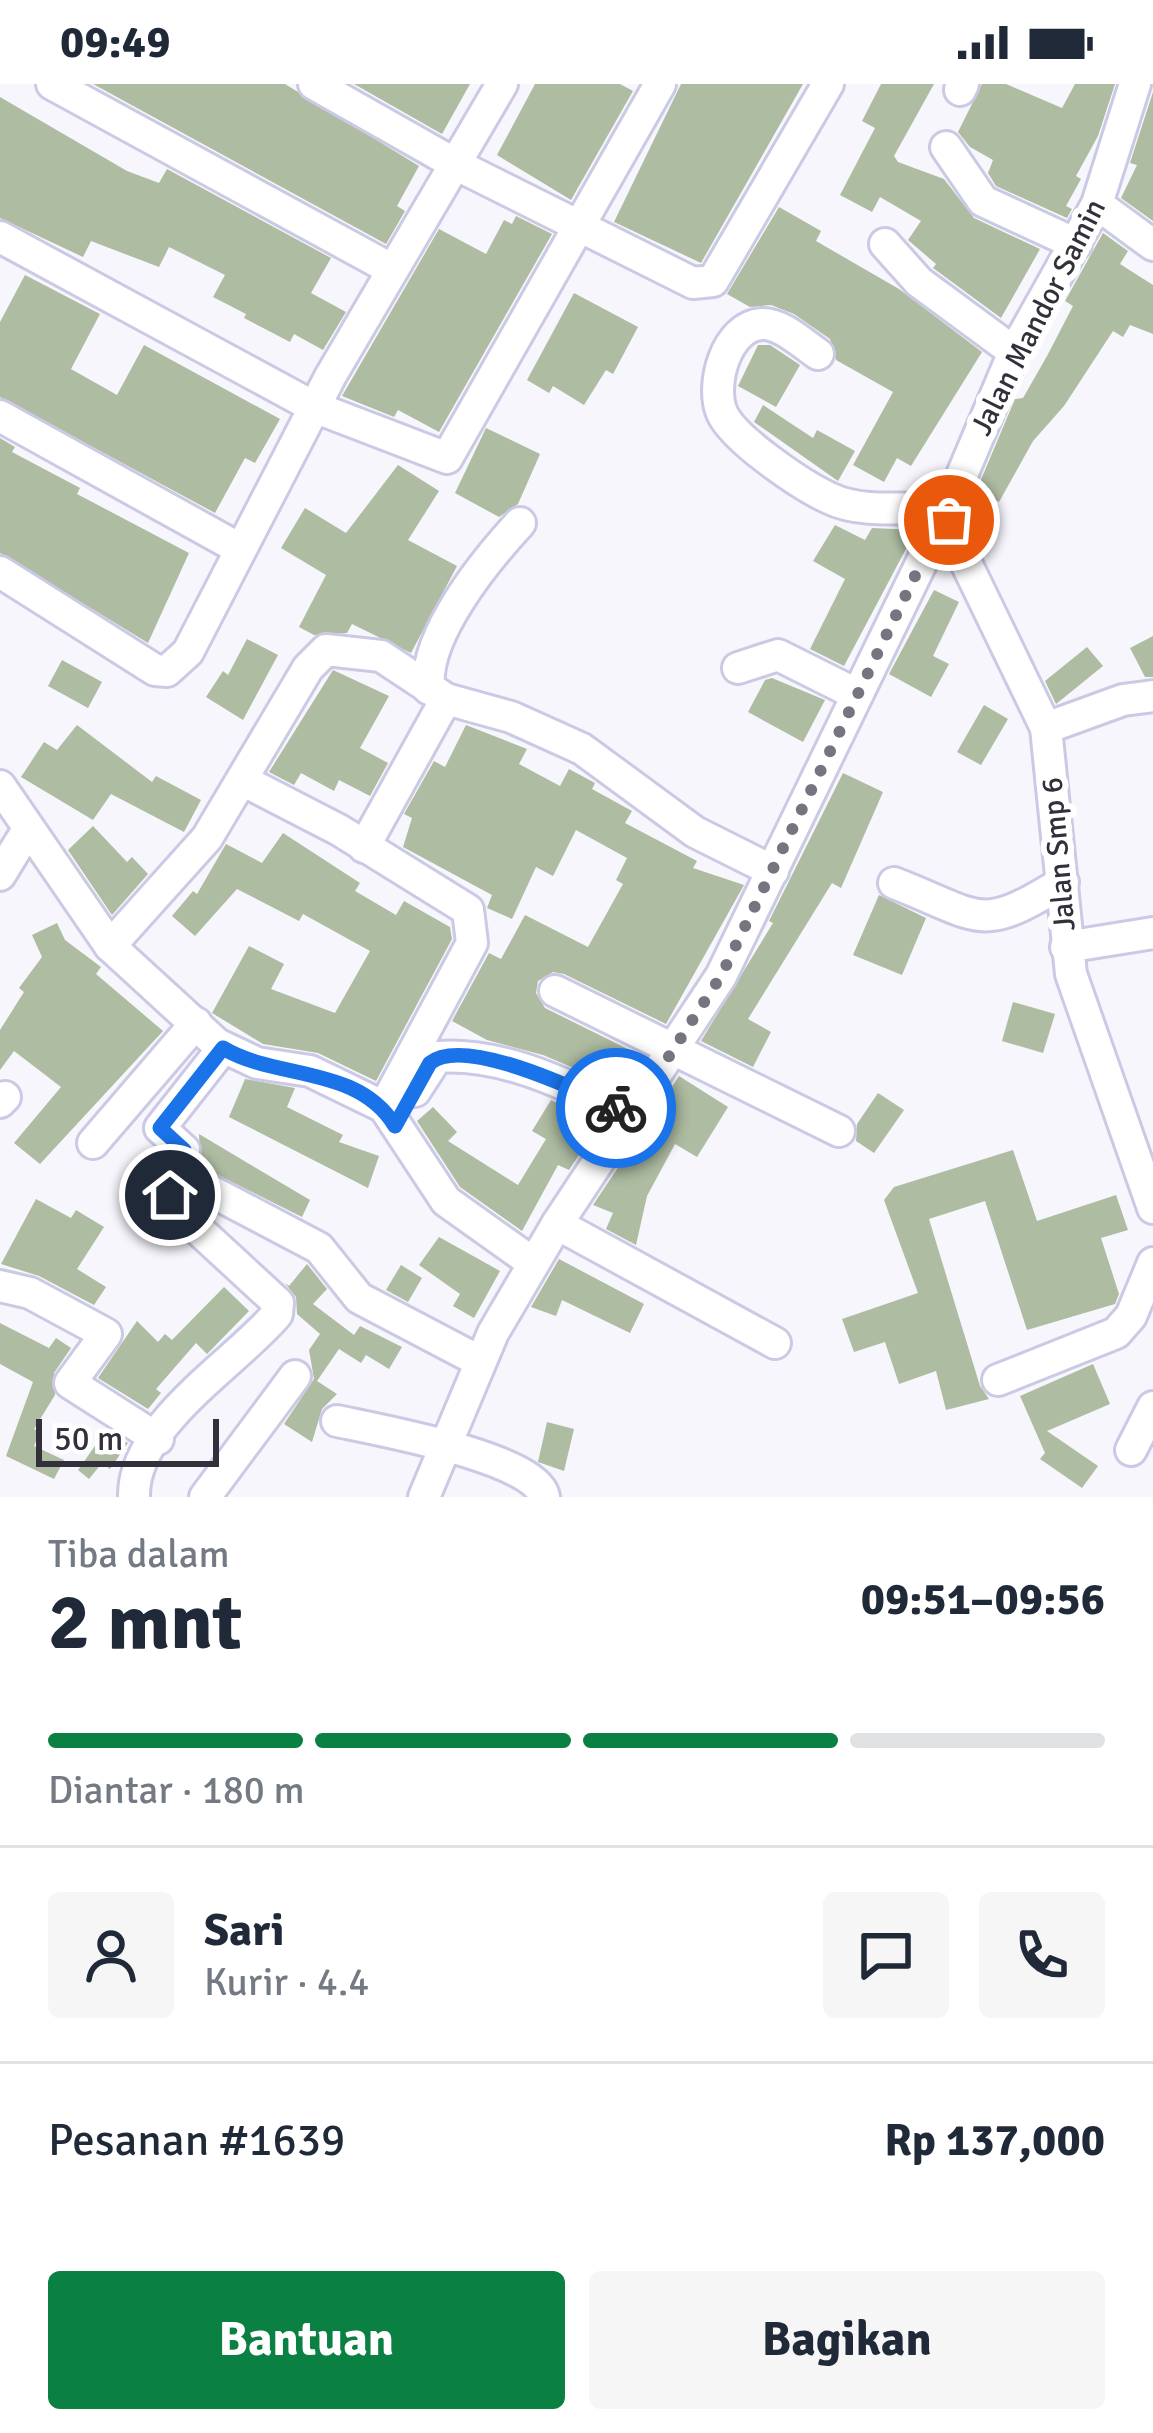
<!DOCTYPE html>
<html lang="id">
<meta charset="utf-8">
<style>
body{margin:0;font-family:Signika,sans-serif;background:#f6f6f7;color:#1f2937;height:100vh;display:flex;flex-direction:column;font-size:45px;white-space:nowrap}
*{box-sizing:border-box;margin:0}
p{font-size:39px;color:#747a83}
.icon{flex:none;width:66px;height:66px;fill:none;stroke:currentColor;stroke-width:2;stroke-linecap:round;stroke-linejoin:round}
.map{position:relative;height:1413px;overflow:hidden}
.sheet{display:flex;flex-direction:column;background:#fff;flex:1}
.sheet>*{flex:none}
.scale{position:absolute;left:36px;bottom:30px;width:183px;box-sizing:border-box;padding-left:12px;border:6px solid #31303b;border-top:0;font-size:33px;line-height:42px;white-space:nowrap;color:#31303b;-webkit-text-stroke:9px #fff;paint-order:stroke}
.pin{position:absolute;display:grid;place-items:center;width:102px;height:102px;color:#fff;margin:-51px;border:6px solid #fff;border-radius:50%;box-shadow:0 3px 12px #0007}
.courier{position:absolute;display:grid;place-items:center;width:120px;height:120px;margin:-60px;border:9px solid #1a73e8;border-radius:50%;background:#fff;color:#222;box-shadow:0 3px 15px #0007}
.summary em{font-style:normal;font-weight:800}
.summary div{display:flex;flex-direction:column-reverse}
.summary{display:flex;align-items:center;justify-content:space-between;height:204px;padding:0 48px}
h1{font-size:78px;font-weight:800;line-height:90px}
.bar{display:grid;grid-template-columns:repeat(4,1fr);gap:18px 12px;align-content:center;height:144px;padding:0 48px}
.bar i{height:15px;border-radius:9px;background:#e0e1e3}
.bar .active{background:#0b8043}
.bar p{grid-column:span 4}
.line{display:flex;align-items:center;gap:30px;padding:0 48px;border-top:3px solid #e0e1e3}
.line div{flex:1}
.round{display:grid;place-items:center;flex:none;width:126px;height:126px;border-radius:12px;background:#f6f6f7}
.action{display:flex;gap:24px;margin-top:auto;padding:24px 48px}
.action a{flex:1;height:138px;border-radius:12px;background:#0b8043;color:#fff;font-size:48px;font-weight:800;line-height:138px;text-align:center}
.action a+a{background:#f6f6f7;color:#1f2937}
.status{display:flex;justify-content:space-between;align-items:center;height:84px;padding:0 60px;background:#fff;direction:ltr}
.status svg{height:33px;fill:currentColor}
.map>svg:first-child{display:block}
.building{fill:#aebca2}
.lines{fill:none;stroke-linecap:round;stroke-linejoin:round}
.minor-casing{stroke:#ccc9e5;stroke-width:36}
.minor{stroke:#fff;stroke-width:30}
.done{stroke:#76757f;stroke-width:12;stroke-dasharray:0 21.6}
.route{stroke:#1a73e8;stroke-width:15}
.labels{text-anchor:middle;stroke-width:12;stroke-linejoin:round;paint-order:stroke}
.street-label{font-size:30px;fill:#31303b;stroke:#fff}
</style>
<div class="status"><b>09:49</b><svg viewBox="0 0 49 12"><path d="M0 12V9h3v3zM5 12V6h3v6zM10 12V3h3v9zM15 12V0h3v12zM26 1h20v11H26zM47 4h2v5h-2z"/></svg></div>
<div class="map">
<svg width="1153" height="1413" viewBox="0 0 1153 1413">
<rect width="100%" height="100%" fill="#f7f6fc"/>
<!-- building -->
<g class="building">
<path d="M93 0H285L419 82 397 122 405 127 386 160Z"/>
<path d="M354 0H470L442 50Z"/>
<path d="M535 0H620L633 7 571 116 497 71Z"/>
<path d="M681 0H803L701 179 614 138Z"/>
<path d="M881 0H934L894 72 898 78 944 95 974 134 1040 165 1001 234 933 184 936 180 908 156 921 137 880 113 872 128 840 111 875 44 862 37Z"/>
<path d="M982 0H1006L1062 24 1075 0H1115L1098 52 1076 92 1081 95 1066 122 1072 125 1067 134 996 102 988 89 993 76 970 63 958 48Z"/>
<path d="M1153 8V137L1121 114 1137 81 1130 79Z"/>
<path d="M0 13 127 87 159 99 167 85 331 174 311 209 346 228 323 266 294 250 290 258 244 234 246 230 213 213 225 191 169 163 159 183 91 157 83 173 0 134Z"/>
<path d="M779 123 821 147 816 157 899 205 982 268 911 382 897 374 884 398 853 381 893 308 836 276 830 255 794 230 771 221 750 223 727 210Z"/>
<path d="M516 132 552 150 439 348 398 326 394 333 342 312 439 145 486 170 504 136 512 140Z"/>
<path d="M1103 149 1128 167 1120 180 1153 201V250L1130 241 1123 253 1113 247 1064 322 1033 357 999 418 977 405 1015 315 1023 314 1047 272 1073 222 1065 217Z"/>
<path d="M25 191 100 230 71 285 117 311 144 261 280 335 255 379 245 374 215 429 0 313V238Z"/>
<path d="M574 209 638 243 613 290 606 286 584 321 553 302 549 309 527 296Z"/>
<path d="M758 261H770L800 281 776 323 738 302Z"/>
<path d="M763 321 813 354 817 346 855 367 838 397 754 338Z"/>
<path d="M486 344 540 370 518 420 499 433 455 409Z"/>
<path d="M0 354 15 363 12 368 80 404 77 410 189 469 148 559 0 469Z"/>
<path d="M398 381 439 407 408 456 457 482 411 569 352 540 347 549 314 551 299 543 326 491 281 464 305 424 346 449Z"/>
<path d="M835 441 865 456 872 444 916 446 844 582 810 565 845 495 813 477Z"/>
<path d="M934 506 959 518 933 572 949 580 931 613 889 590Z"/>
<path d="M1153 552V593H1145L1130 564Z"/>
<path d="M247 555 278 571 243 636 206 613 223 587 228 591Z"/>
<path d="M1087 563 1103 582 1056 620 1045 597Z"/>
<path d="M62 576 102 598 88 624 48 602Z"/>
<path d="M333 586 389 612 360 664 388 679 370 712 339 696 334 707 301 689 294 701 269 688Z"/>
<path d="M772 594 825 616 803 658 748 628 765 596Z"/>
<path d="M984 621 1008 635 981 681 957 668Z"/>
<path d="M77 641 152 698 156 692 201 716 184 748 111 710 93 736 21 693 44 658 57 666Z"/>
<path d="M466 641 527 665 519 680 560 702 569 685 595 699 592 705 632 727 625 739 697 777 693 784 744 801 666 940 564 890 553 888 538 897 536 909 545 924 644 973 623 1005 543 971 487 956 452 937 489 869 501 875 525 831 588 863 623 800 616 796 627 774 576 746 553 792 536 783 512 835 487 824 492 811 403 763 412 734 404 730 434 677 445 683Z"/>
<path d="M843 689 883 708 841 804 832 799 748 935 771 948 753 983 701 957 773 839 769 837Z"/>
<path d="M93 742 127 778 132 773 148 790 112 831 68 766Z"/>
<path d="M283 749 360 799 355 807 396 831 404 817 450 843 452 855 376 997 318 969 263 960 212 929 249 862 284 880 271 905 335 929 370 867 303 830 299 837 237 805 195 852 172 832 193 807 197 810 226 760 262 779Z"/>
<path d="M879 811 926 834 902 891 853 871Z"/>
<path d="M57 839 65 856 101 883 96 890 163 947 40 1080 14 1059 61 1003 14 967 0 986V946L24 908 19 904 42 873 32 851Z"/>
<path d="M1013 918 1055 930 1043 969 1002 957Z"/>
<path d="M679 992 728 1023 697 1073 675 1060 647 1112 636 1161 606 1145 613 1129 593 1121Z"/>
<path d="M245 995 295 1004 287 1023 343 1051 339 1058 379 1072 368 1104 229 1033Z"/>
<path d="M878 1009 904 1026 874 1069 856 1057 857 1040Z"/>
<path d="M551 1016 601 1038 569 1086 558 1081 522 1147 460 1103 417 1037 433 1023 457 1048 448 1057 518 1101 546 1055 532 1047Z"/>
<path d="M199 1050 310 1116 302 1133 200 1082Z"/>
<path d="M1013 1066 1037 1137 1116 1111 1128 1146 1101 1154 1119 1210 1115 1220 1027 1246 985 1117 929 1135 980 1302 989 1315 946 1326 936 1287 899 1300 885 1258 854 1268 842 1235 918 1209 884 1116 894 1103Z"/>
<path d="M36 1115 71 1134 76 1126 104 1143 77 1185 106 1203 94 1221 39 1192 1 1180Z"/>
<path d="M439 1153 500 1187 474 1234 453 1222 460 1210 419 1181Z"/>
<path d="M559 1175 644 1220 630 1249 562 1216 556 1232 531 1223Z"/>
<path d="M307 1180 327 1205 313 1220 354 1251 360 1242 402 1263 389 1285 366 1271 361 1279 339 1265 317 1297 337 1310 322 1325 312 1358 284 1340 314 1295 309 1266 320 1250 297 1230 296 1213 285 1199 289 1202Z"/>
<path d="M401 1181 422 1194 408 1218 386 1206Z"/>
<path d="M224 1203 249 1227 207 1270 196 1259 156 1305 161 1309 148 1325 98 1294 137 1237 158 1258 165 1250 172 1256Z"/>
<path d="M0 1239 49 1264 56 1254 71 1264 54 1289 55 1311 34 1345 40 1348 34 1362 64 1376 54 1395 6 1372 33 1298 0 1280Z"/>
<path d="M1093 1280 1110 1320 1047 1347 1098 1382 1082 1404 1040 1375 1045 1369 1020 1312Z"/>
<path d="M547 1338 574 1345 564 1387 538 1378Z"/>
<path d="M107 1345 128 1359 110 1385 102 1379 89 1395 78 1386Z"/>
</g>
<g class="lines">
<!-- minor casing -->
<g class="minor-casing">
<g id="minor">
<path d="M52 0 391 185"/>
<path d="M314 0 457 81 693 199 713 197 828 0"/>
<path d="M960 6 963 0"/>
<path d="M946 63 983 117 1076 160"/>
<path d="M1097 120 1153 161"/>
<path d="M0 153 314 323 447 374 660 0"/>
<path d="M885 160 919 198 1014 268"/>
<path d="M818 270C803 260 781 239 762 240 726 242 710 301 722 329 734 356 803 402 829 414 863 431 911 422 948 424"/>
<path d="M0 332 240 465"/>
<path d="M948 424 953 452 1046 644 1071 890 1153 1124"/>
<path d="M0 488 155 586 167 587 188 568 330 293 502 0"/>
<path d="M738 584 778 571 856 610"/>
<path d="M429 605C423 552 486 476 520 439"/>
<path d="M1046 644 1123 616 1153 612"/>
<path d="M244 697 339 746 468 826 472 859 384 1023"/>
<path d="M0 702 110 862 217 960 257 979 310 987 384 1023 446 1117 533 1179"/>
<path d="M364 763 446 615"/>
<path d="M0 791 27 747"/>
<path d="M894 799C982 833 978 851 1063 798"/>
<path d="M110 862 207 754 308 584 326 566 381 572 446 615 511 633 582 665 695 748 773 787"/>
<path d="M1066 863 1153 849"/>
<path d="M555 907 839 1047"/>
<path d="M415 1007 437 973C505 968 571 1003 631 1031"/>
<path d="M0 1018 5 1013"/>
<path d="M93 1059 196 939"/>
<path d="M205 1104 319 1164 359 1214 479 1277"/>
<path d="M557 1140 775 1259"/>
<path d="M0 1202 30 1209 106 1250 70 1299 158 1355"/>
<path d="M998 1296 1116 1249 1131 1232 1153 1179"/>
<path d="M337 1337C374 1345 538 1374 544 1413"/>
<path d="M1131 1366 1153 1323"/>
<path d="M134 1413C132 1341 236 1279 277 1230L278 1219 177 1126 170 1111 184 1066 160 1044 223 964"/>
<path d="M205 1413 295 1292"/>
<path d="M424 1413 493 1249 557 1140 721 892 948 424 1014 268 1097 120 1135 0"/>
</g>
</g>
<!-- minor -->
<use href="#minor" class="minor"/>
</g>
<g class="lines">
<!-- done -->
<path class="done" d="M616 1024 631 1031 721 892 948 424 949 436"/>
<!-- route -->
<path class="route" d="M170 1111 184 1066 160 1044 223 964C276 996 358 981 395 1042L430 979C464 951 580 1007 616 1024"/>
</g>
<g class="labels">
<!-- street labels -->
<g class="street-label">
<text transform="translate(1038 233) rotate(-63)" y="10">Jalan Mandor Samin</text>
<text transform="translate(1058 770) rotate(-95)" y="10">Jalan Smp 6</text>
</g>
</g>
</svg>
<div class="scale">50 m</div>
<div class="pin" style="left:949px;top:436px;background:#ea580c"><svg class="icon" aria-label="bag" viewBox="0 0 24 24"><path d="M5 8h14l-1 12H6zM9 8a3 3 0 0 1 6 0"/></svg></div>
<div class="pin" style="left:170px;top:1111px;background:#1f2937"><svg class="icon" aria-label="home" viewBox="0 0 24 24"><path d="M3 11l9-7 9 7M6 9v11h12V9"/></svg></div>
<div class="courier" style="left:616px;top:1024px"><svg class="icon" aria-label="bike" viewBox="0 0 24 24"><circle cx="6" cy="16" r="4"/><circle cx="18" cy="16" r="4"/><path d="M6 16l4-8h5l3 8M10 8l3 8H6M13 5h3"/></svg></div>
</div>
<section class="sheet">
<div class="summary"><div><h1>2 mnt</h1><p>Tiba dalam</p></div><em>09:51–09:56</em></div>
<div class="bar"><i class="active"></i><i class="active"></i><i class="active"></i><i></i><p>Diantar · 180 m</p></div>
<div class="line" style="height:216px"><a class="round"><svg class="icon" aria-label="person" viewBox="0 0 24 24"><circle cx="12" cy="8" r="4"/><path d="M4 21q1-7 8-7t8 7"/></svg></a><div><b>Sari</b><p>Kurir · 4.4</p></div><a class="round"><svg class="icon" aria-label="chat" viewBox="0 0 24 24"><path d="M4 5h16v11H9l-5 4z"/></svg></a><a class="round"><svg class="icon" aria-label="phone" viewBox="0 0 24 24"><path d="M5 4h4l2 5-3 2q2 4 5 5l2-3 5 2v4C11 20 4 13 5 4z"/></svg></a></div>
<div class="line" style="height:156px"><div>Pesanan #1639</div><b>Rp 137,000</b></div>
<div class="action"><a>Bantuan</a><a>Bagikan</a></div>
</section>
